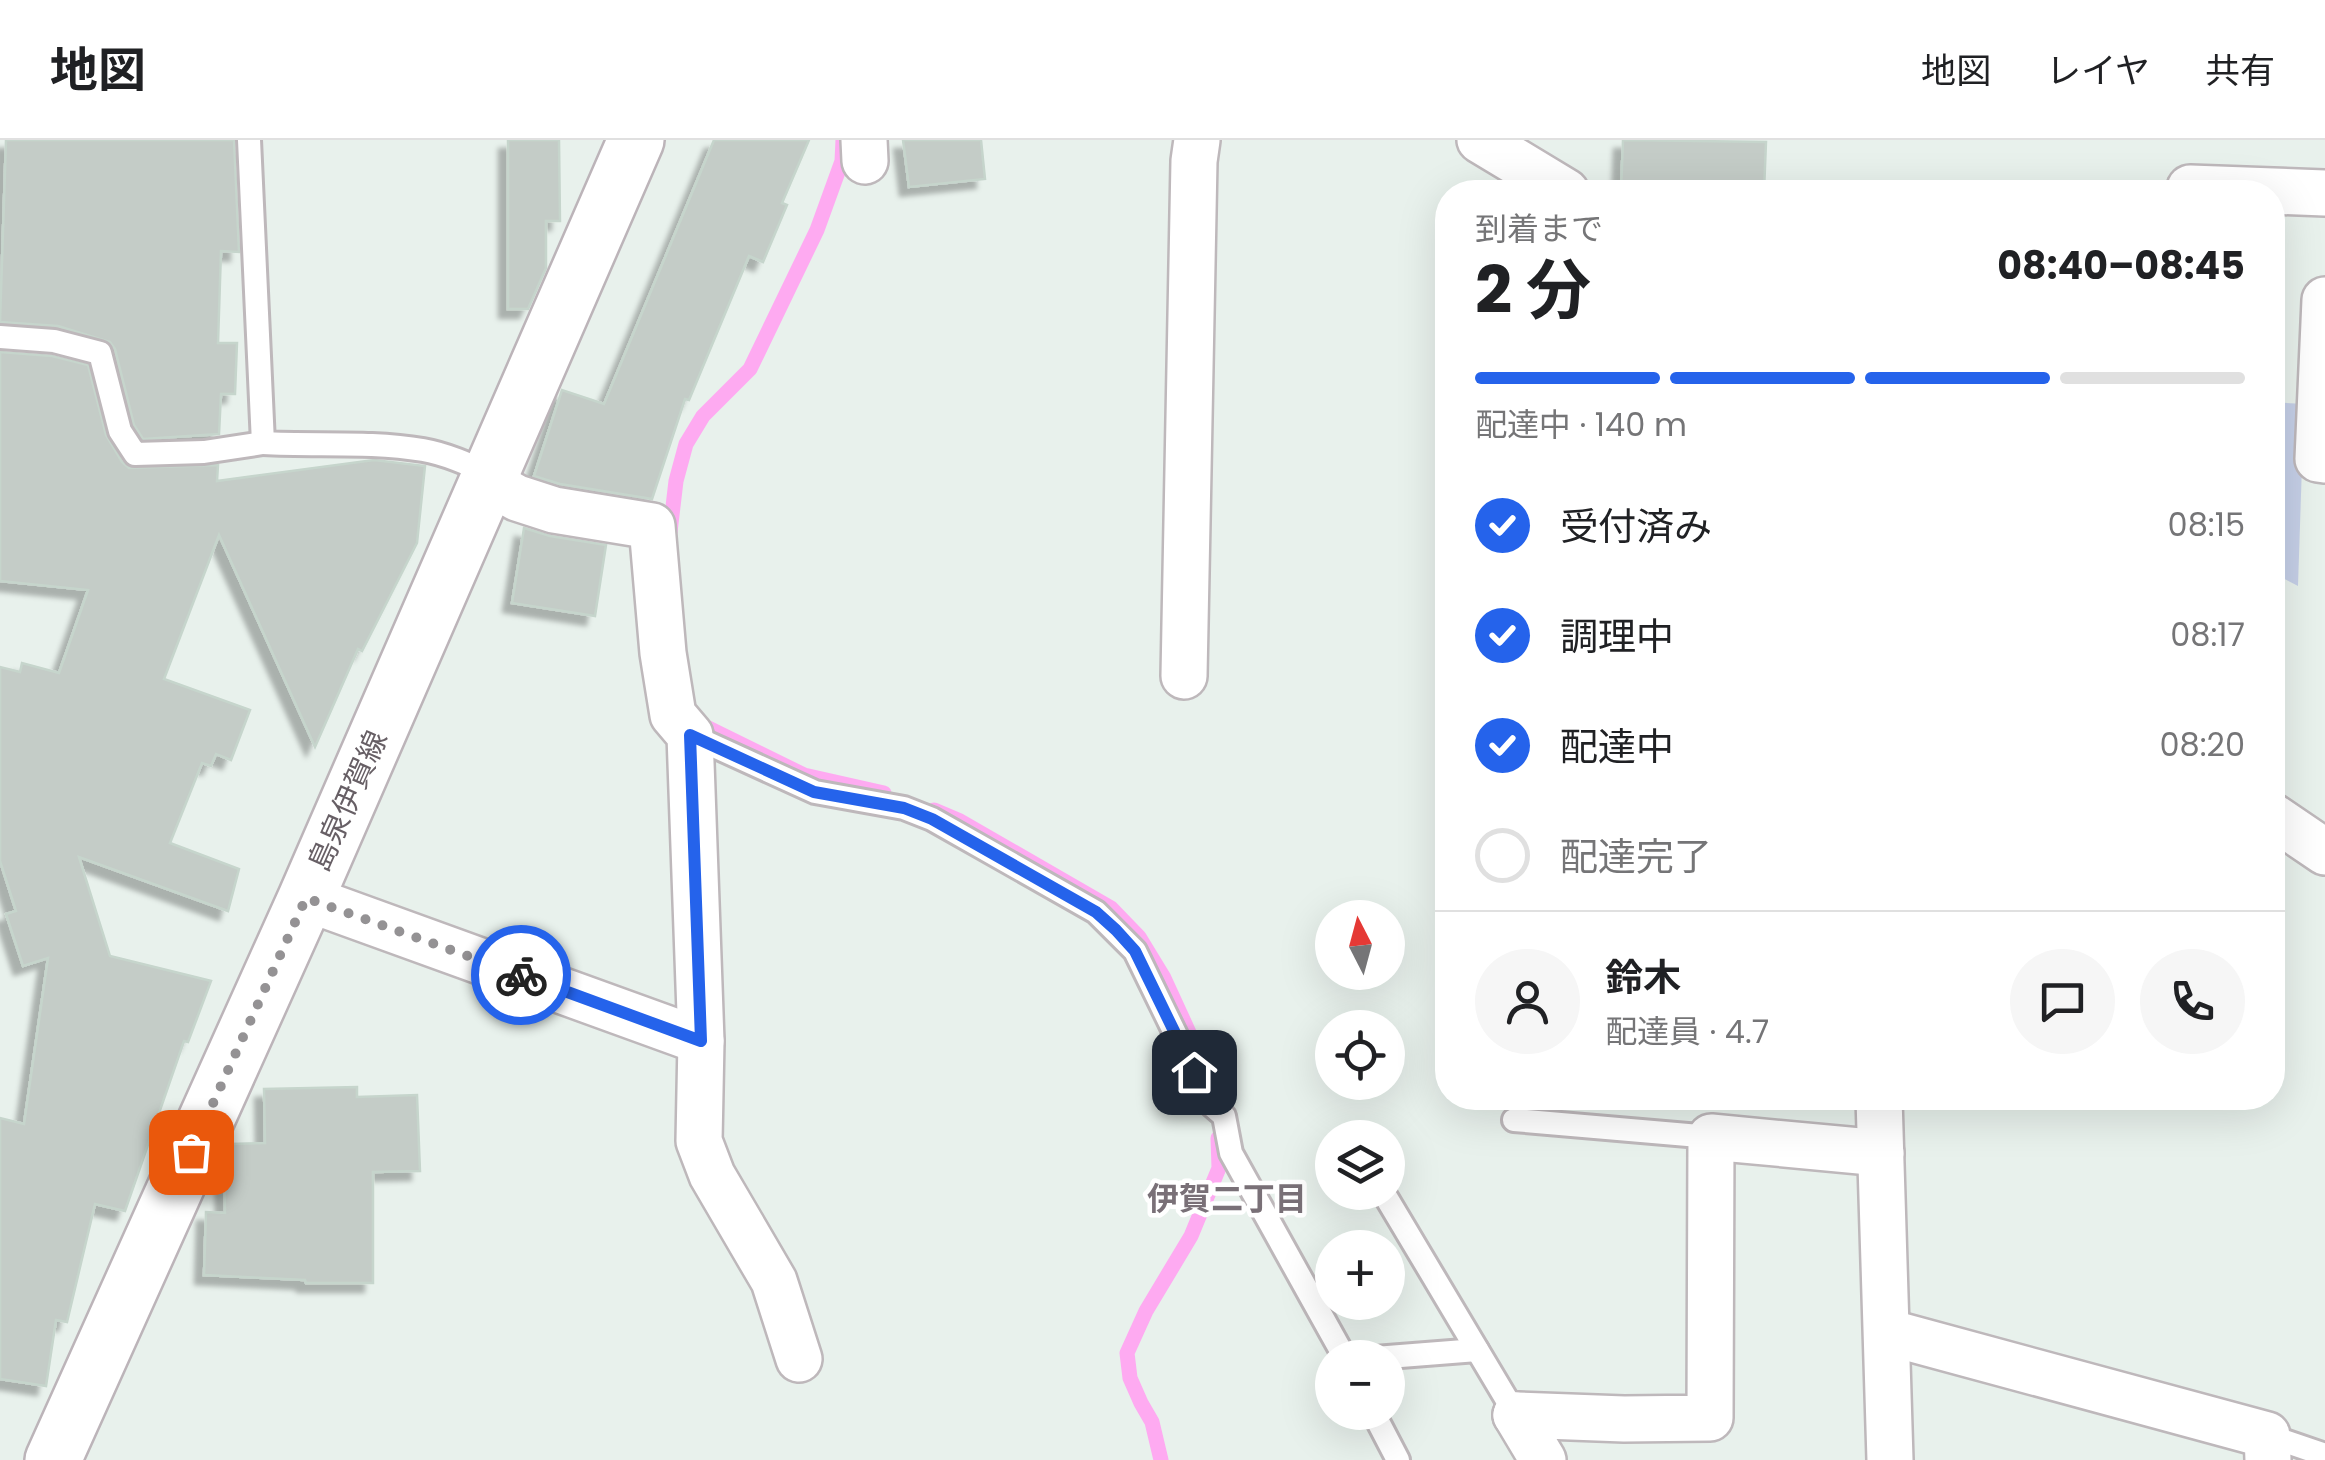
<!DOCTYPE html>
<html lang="ja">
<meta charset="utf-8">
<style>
body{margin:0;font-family:Poppins,"Noto Sans JP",sans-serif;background:#f6f6f6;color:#202124;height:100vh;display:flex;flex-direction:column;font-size:38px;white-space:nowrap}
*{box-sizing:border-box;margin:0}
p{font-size:32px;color:#757577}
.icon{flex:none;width:55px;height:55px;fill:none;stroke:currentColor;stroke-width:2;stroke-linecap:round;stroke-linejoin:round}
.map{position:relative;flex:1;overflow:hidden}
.sheet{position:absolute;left:1435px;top:40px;width:850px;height:930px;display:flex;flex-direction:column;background:#fff;border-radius:40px;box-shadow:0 10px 40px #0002}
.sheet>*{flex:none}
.needle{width:65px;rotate:354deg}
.buttons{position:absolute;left:1315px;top:760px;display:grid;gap:20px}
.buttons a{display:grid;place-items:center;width:90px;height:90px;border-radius:50%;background:#fff;box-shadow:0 10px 40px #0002;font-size:50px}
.pin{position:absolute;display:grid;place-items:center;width:85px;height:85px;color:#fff;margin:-42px;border-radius:20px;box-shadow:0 5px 15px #0006}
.courier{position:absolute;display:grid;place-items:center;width:100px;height:100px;margin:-50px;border:8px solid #2563eb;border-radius:50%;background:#fff;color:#222;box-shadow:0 2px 12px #0007}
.summary em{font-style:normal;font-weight:700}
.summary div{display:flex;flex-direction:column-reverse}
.summary{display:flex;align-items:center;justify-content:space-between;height:170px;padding:0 40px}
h1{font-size:65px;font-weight:700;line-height:75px}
.bar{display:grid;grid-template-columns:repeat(4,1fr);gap:15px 10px;align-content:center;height:120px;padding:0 40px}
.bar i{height:12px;border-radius:8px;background:#e0e0e0}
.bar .selected{background:#2563eb}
.bar p{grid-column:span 4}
.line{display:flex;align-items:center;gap:25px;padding:0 40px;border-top:2px solid #e0e0e0}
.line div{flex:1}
.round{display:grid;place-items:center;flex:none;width:105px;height:105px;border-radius:52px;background:#f6f6f6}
ol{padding:0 40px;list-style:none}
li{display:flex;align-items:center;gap:30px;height:110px}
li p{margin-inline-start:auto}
li .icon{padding:10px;border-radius:50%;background:#2563eb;color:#fff;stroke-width:4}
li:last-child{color:#757577}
li i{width:55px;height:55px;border:5px solid #e0e0e0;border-radius:50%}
header{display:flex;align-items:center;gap:60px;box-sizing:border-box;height:140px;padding:0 50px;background:#fff;border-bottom:2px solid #e0e0e0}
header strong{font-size:48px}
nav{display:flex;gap:55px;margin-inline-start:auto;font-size:35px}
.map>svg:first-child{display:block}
.green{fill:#c5cfe7}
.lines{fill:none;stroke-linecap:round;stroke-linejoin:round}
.stream{stroke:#feaaf1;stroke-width:15}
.building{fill:#c4ccc7;stroke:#c6d5cc;stroke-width:2.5;filter:url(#shadow)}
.lane-casing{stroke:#beb8bb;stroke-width:28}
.street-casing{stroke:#beb8bb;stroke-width:50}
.secondary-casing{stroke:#bcb4b9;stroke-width:60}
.lane{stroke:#fff;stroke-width:22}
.street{stroke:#fff;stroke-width:45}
.secondary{stroke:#fff;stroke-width:55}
.done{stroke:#949294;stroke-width:10;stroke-dasharray:0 18}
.route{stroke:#2563eb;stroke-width:12}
.labels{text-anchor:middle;stroke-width:9;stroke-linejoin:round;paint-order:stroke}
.street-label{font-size:30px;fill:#675f65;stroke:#fff}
.neighbourhood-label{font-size:32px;font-weight:bold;fill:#797077;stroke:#fff}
</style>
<header>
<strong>地図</strong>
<nav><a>地図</a><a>レイヤ</a><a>共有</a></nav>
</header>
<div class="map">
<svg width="2325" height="1320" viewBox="0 0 2325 1320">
<defs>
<filter id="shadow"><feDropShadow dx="-9" dy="9" stdDeviation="2.5" flood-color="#0004"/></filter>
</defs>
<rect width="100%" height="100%" fill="#e8f1ec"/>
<!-- green -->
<path class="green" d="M2272 262 2304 264 2298 446 2273 433Z"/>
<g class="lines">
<!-- stream -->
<g class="stream">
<path d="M670 392 676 341 686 304 703 276 750 229 817 90 842 21 843 0"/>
<path d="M692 580 804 635 884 653"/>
<path d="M934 670 960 681 1111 768 1139 797 1164 838 1208 934"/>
<path d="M1161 1320 1152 1282 1141 1263 1130 1238 1127 1213 1146 1171 1191 1096 1219 1028 1218 998"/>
</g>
</g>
<!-- building -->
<g class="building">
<path d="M6 0H234L239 112 221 111 218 203H237L235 254H221L219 294 143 299 134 285 115 209 110 202 58 186 0 182Z"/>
<path d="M508 0H559L560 81H546V128L528 169H508Z"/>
<path d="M714 0H809L782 63 787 65 763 122 749 116 689 260 685 259 652 359 560 344 534 336 562 250 604 264Z"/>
<path d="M903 0H981L985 39 909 47Z"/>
<path d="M1623 0 1766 2 1764 52H1621Z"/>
<path d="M0 212 52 216 88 225 106 295 122 322 129 328 218 325 217 341 374 320 425 326 417 403 362 511 358 509 315 607 219 395 164 539 250 570 231 620 216 614 211 626 202 623 170 703 239 729 228 771 79 717 110 816 211 841 188 902 184 901 125 1071 95 1064 67 1182 56 1180 46 1246 0 1239V978L24 984 48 818 23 826 6 774 16 771 0 721V527L20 532 22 523 59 533 88 450 0 441Z"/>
<path d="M524 388 550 396 606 405 595 476 512 463Z"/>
<path d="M357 947V957L417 955 420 1031 373 1032V1143H306L305 1140 204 1135 206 1072 225 1073 224 1017 230 1004 265 1003 264 949Z"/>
</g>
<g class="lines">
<!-- lane casing -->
<g class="lane-casing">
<g id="lane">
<path d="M249 0 263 303C316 306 370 301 423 310 446 314 468 324 490 334"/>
<path d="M0 197 54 201 100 213 120 291 135 314 204 312 263 303"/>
<path d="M690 595 815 652 904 668 932 679 1096 772 1135 811 1209 963 1224 976 1231 1013 1345 1218"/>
<path d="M1514 980 1711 997"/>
<path d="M1383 1052 1516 1275"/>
<path d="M1375 1218 1477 1210"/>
<path d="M1373 1272 1398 1320"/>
<path d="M2267 1295 2325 1315"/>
</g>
</g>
<!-- street casing -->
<g class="street-casing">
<g id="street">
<path d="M864 0 865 21"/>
<path d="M1480 0 1566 52"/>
<path d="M2190 48 2325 53"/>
<path d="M2325 160 2318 319 2325 320"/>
<path d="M487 341 517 358 554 370 652 386 663 513 673 575 690 595 701 901 699 1001 712 1035 774 1141 799 1219"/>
<path d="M1184 536 1194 21 1197 0"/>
<path d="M2272 676 2325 712"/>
<path d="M306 758 701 901"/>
<path d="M1879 958 1890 1320"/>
<path d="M1887 1192 2267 1295 2268 1320"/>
<path d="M1516 1275 1624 1279 1710 1278 1711 997 1881 1013"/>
<path d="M1516 1275 1543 1320"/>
</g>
</g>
<!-- secondary casing -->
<g class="secondary-casing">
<path id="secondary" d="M53 1320 306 758 636 0"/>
</g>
<!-- lane -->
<use href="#lane" class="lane"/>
<!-- street -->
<use href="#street" class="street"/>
<!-- secondary -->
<use href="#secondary" class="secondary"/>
</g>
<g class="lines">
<!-- done -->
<path class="done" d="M191 1012 306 758 521 835"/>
<!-- route -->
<path class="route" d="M521 835 701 901 690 595 814 652 904 668 932 679 1096 772 1116 790 1135 811 1194 932"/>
</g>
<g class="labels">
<!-- street labels -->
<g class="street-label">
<text transform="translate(348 661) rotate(-66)" y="10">島泉伊賀線</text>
</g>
<!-- neighbourhood labels -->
<g class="neighbourhood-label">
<text x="1227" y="1070">伊賀二丁目</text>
</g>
</g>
</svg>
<div class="buttons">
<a><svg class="needle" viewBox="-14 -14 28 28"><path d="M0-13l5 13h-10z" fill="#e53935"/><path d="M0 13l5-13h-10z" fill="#757577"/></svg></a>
<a><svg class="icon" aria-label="locate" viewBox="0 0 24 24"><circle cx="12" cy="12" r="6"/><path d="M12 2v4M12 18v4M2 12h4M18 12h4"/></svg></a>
<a><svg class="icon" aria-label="layers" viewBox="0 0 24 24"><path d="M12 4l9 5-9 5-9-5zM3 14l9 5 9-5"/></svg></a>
<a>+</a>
<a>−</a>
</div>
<div class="pin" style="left:191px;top:1012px;background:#ea580c"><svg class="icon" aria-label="bag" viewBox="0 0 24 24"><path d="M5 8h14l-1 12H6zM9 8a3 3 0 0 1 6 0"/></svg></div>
<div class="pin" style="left:1194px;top:932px;background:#1f2937"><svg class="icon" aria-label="home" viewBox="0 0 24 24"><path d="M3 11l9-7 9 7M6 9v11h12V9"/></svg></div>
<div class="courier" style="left:521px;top:835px"><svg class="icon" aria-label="bike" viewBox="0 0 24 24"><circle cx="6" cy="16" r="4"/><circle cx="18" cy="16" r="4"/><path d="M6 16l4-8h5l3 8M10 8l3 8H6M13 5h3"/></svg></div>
<section class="sheet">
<div class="summary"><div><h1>2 分</h1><p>到着まで</p></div><em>08:40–08:45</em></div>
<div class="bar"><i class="selected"></i><i class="selected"></i><i class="selected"></i><i></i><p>配達中 · 140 m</p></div>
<ol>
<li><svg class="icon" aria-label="check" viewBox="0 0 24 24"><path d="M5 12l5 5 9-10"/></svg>受付済み<p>08:15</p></li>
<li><svg class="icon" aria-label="check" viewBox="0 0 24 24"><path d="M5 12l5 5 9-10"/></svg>調理中<p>08:17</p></li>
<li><svg class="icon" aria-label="check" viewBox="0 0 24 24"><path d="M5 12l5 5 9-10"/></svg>配達中<p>08:20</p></li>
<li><i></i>配達完了</li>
</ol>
<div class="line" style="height:180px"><a class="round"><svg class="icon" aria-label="person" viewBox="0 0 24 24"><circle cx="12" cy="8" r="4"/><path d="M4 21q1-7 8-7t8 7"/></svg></a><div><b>鈴木</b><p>配達員 · 4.7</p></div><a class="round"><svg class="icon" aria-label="chat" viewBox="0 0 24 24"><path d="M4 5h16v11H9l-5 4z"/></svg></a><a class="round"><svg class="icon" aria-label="phone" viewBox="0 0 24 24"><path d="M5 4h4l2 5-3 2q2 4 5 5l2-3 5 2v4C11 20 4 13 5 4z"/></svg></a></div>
</section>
</div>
